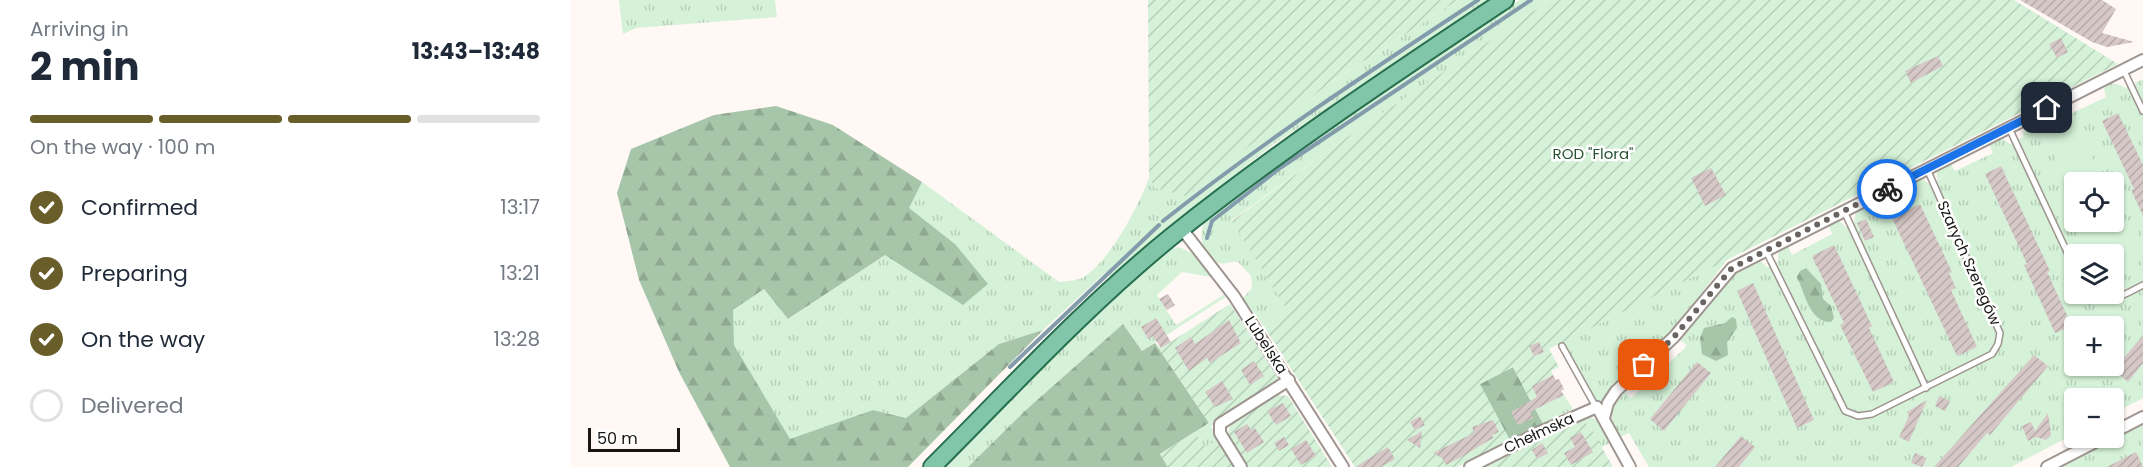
<!DOCTYPE html>
<meta charset="utf-8">
<style>
body{margin:0;font-family:Poppins,sans-serif;background:#f6f6f7;color:#1f2937;height:100vh;display:flex;flex-direction:column;font-size:22px;white-space:nowrap}
*{box-sizing:border-box;margin:0}
p{font-size:20px;color:#747a83}
.icon{flex:none;width:33px;height:33px;fill:none;stroke:currentColor;stroke-width:2;stroke-linecap:round;stroke-linejoin:round}
.map{position:relative;flex:1;overflow:hidden}
.sheet{display:flex;flex-direction:column;background:#fff;width:570px}
.sheet>*{flex:none}
.tools{position:absolute;left:1494px;top:172px;display:grid;gap:12px}
.tools a{display:grid;place-items:center;width:60px;height:60px;border-radius:6px;background:#fff;box-shadow:0 2px 4px #0004;font-size:30px}
.scale{position:absolute;left:18px;bottom:15px;width:92px;box-sizing:border-box;padding-left:6px;border:3px solid #181513;border-top:0;font-size:16px;line-height:21px;white-space:nowrap;color:#181513;-webkit-text-stroke:4px #fff;paint-order:stroke}
.pin{position:absolute;display:grid;place-items:center;width:51px;height:51px;color:#fff;margin:-26px;border-radius:12px;box-shadow:0 3px 9px #0006}
.courier{position:absolute;display:grid;place-items:center;width:60px;height:60px;margin:-30px;border:4px solid #1a73e8;border-radius:50%;background:#fff;color:#222;box-shadow:0 2px 8px #0007}
.headline em{font-style:normal;font-weight:700}
.headline div{display:flex;flex-direction:column-reverse}
.headline{display:flex;align-items:center;justify-content:space-between;height:102px;padding:0 30px}
h1{font-size:39px;font-weight:700;line-height:45px}
.bar{display:grid;grid-template-columns:repeat(4,1fr);gap:9px 6px;align-content:center;height:72px;padding:0 30px}
.bar i{height:8px;border-radius:4px;background:#e0e1e3}
.bar .current{background:#695d2a}
.bar p{grid-column:span 4}
ol{padding:0 30px;list-style:none}
li{display:flex;align-items:center;gap:18px;height:66px}
li p{margin-inline-start:auto}
li .icon{padding:6px;border-radius:50%;background:#695d2a;color:#fff;stroke-width:4}
li:last-child{color:#747a83}
li i{width:33px;height:33px;border:3px solid #e0e1e3;border-radius:50%}
main{display:flex;flex:1;min-height:0}
.map>svg:first-child{display:block}
.grass{fill:url(#grass-tufts);fill-rule:evenodd}
.forest{fill:url(#forest-firs)}
.park{fill:#d5f2d8}
.garden{fill:url(#garden-furrows)}
.lines{fill:none;stroke-linecap:round;stroke-linejoin:round}
.stream{stroke:#829cac;stroke-width:4}
.building{fill:url(#building-hatch)}
.lane-casing{stroke:#9f9590;stroke-width:8}
.street-casing{stroke:#9f9590;stroke-width:14}
.primary-casing{stroke:#276f4f;stroke-width:20}
.lane{stroke:#fff;stroke-width:5}
.street{stroke:#fff;stroke-width:10}
.primary{stroke:#82c6a9;stroke-width:16}
.done{stroke:#696462;stroke-width:6;stroke-dasharray:0 10.8}
.route{stroke:#1a73e8;stroke-width:8}
.labels{text-anchor:middle;stroke-width:5;stroke-linejoin:round;paint-order:stroke}
.park-label{font-size:15px;fill:#24532d;stroke:#fff}
.street-label{font-size:15px;fill:#181513;stroke:#fff}
</style>
<main>
<section class="sheet">
<div class="headline"><div><h1>2 min</h1><p>Arriving in</p></div><em>13:43–13:48</em></div>
<div class="bar"><i class="current"></i><i class="current"></i><i class="current"></i><i></i><p>On the way · 100 m</p></div>
<ol>
<li><svg class="icon" aria-label="check" viewBox="0 0 24 24"><path d="M5 12l5 5 9-10"/></svg>Confirmed<p>13:17</p></li>
<li><svg class="icon" aria-label="check" viewBox="0 0 24 24"><path d="M5 12l5 5 9-10"/></svg>Preparing<p>13:21</p></li>
<li><svg class="icon" aria-label="check" viewBox="0 0 24 24"><path d="M5 12l5 5 9-10"/></svg>On the way<p>13:28</p></li>
<li><i></i>Delivered</li>
</ol>
</section>
<div class="map">
<svg width="1573" height="467" viewBox="0 0 1573 467">
<defs>
<pattern id="grass-tufts" width="24" height="20" patternUnits="userSpaceOnUse" patternTransform="scale(1.5)"><rect width="24" height="20" fill="#d5f2d8"/><path d="M3 7l-1-3M5 7V3M7 7l1-3M15 17l-1-3M17 17v-4M19 17l1-3" fill="none" stroke="#b6cfb8"/></pattern>
<pattern id="forest-firs" width="22" height="20" patternUnits="userSpaceOnUse" patternTransform="scale(1.5)"><rect width="22" height="20" fill="#a6c5a9"/><path d="M5 1l3.5 6h-7zM16 11l3.5 6h-7z" fill="#8ea891"/></pattern>
<pattern id="garden-furrows" width="10" height="10" patternUnits="userSpaceOnUse" patternTransform="scale(1.5)"><rect width="10" height="10" fill="#d5f2d8"/><path d="M-1 1l2-2M0 10L10 0M9 11l2-2" fill="none" stroke="#b6cfb8"/></pattern>
<pattern id="building-hatch" width="6" height="6" patternUnits="userSpaceOnUse" patternTransform="scale(1.5)"><rect width="6" height="6" fill="#d5c8c7"/><path d="M-1 1l2-2M0 6l6-6M5 7l2-2" fill="none" stroke="#b6abaa"/></pattern>
</defs>
<rect width="100%" height="100%" fill="#fff8f5"/>
<!-- grass -->
<g class="grass">
<path d="M49 0H205L207 17 66 28 53 34Z"/>
<path d="M888 0H919L704 144 596 229 542 278 536 272 473 330 429 344 336 418 303 410 220 440 164 345 162 310 194 289 219 319 315 255 385 244 338 208 352 182 489 282C496 281 505 281 512 278 538 264 569 206 579 178L585 188 757 85Z"/>
<path d="M950 0H980L767 144 662 220 719 312 694 327 673 298 682 288 681 276 668 262C661 261 655 265 649 263 633 257 627 234 635 221L756 129Z"/>
<path d="M1573 79V398L1544 413V399H1504V434L1441 467H1079L1059 433 1048 438C1039 419 1040 407 1052 389L1061 398 1114 349 1117 345 1107 338 1162 272 1189 260 1197 267 1208 262V253L1217 244 1222 255 1262 234 1258 224 1268 220 1276 227 1284 223 1286 211 1300 202 1306 212 1343 192 1339 183 1353 179 1359 184 1374 177 1367 179V171L1379 161 1385 171 1423 153 1418 142 1431 137 1440 144 1453 137C1452 126 1459 123 1468 119L1473 127 1536 97 1534 89C1539 81 1548 83 1555 88ZM1504 183H1544V222H1504ZM1504 255H1544V294H1504ZM1504 327H1544V366H1504Z"/>
<path d="M609 247 624 254 641 277 612 272 587 295 606 325 655 294 657 296 572 351 553 324 457 409 398 467H372L525 314 595 251Z"/>
<path d="M1159 257 1102 332 1039 391 1028 405 992 342Z"/>
<path d="M707 382 708 383 641 426 653 446 635 447 625 432Z"/>
<path d="M994 395 1003 409 973 424 960 400 967 396 972 406Z"/>
<path d="M1018 416 1027 420 1040 443 1031 447 1020 426 1011 420 1001 425 1000 422Z"/>
<path d="M1573 417V467H1477L1533 438H1544V432Z"/>
</g>
<!-- forest -->
<g class="forest">
<path d="M206 106 263 125 352 182 339 208 385 244 418 284 393 305 315 255 218 319 194 289 163 310 164 345 220 439 303 410 336 418 429 344 473 330 338 467H160L109 372 69 280 47 193 61 149 144 115Z"/>
<path d="M1236 268 1251 284 1253 299 1261 306 1264 318 1261 322C1239 322 1235 293 1227 277L1230 271Z"/>
<path d="M1162 317 1166 319 1167 328 1157 342 1158 355 1146 361 1132 354 1130 338 1134 328 1155 323Z"/>
<path d="M553 324 572 351 585 343 639 423 590 454 598 467H398L457 409Z"/>
<path d="M943 367 973 424 940 440 875 402Z"/>
</g>
<!-- park -->
<g class="park">
<path d="M1511 134 1534 183H1504V201L1481 149Z"/>
<path d="M1544 202 1567 250 1544 261V255H1528L1514 222H1544Z"/>
</g>
<!-- garden -->
<g class="garden">
<path d="M578 0H888L757 85 615 196 585 188 579 178Z"/>
<path d="M980 0H1444L1548 64 979 349 989 367 981 371 983 375 962 386 967 396 960 400 943 367 910 384 940 440 887 467H785L694 327 718 312 662 221 767 144Z"/>
<path d="M660 304 707 377V382L639 423 585 343 591 348Z"/>
<path d="M707 395 718 396 762 467H678L658 435 660 425Z"/>
<path d="M1011 420 1020 426 1043 467H915Z"/>
<path d="M625 432 635 447 643 442 653 446 665 467H598L590 454Z"/>
</g>
<g class="lines">
<!-- stream -->
<g class="stream">
<path d="M593 221C694 141 800 71 908 0"/>
<path d="M637 238 642 221 710 168 961 0"/>
<path d="M440 367 589 225"/>
</g>
</g>
<!-- building -->
<g class="building">
<path d="M1450 0H1532L1546 9 1532 33 1564 42 1537 47 1522 42Z"/>
<path d="M1491 38 1498 52 1487 58 1479 44Z"/>
<path d="M1368 56 1373 66 1341 83 1335 71Z"/>
<path d="M1548 113 1573 165V216L1561 190 1564 189 1532 121Z"/>
<path d="M1431 166 1480 271 1477 272 1502 326 1485 333 1454 265 1457 264 1415 174Z"/>
<path d="M1141 168 1156 195 1135 206 1121 178Z"/>
<path d="M1350 204 1382 272 1379 273 1386 288 1381 290 1407 347 1387 356 1322 218Z"/>
<path d="M1296 219 1304 237 1295 241 1287 223Z"/>
<path d="M1264 245 1302 326 1299 328 1324 382 1303 392 1270 325 1274 323 1242 256Z"/>
<path d="M1183 283 1244 420 1227 428 1167 291Z"/>
<path d="M598 294 605 305 597 310 589 299Z"/>
<path d="M586 318 601 342 591 348 583 336 578 339 571 327Z"/>
<path d="M659 320 671 343 640 363 637 358 619 371 605 348 621 337 625 344Z"/>
<path d="M1573 335V363L1558 382 1544 370Z"/>
<path d="M969 342 974 352 964 356 959 346Z"/>
<path d="M1464 355 1478 366 1420 435 1417 433 1388 467H1364Z"/>
<path d="M684 361 694 376 680 385 671 370Z"/>
<path d="M1127 362 1141 373 1094 431 1080 419Z"/>
<path d="M983 375 986 380 989 379 994 389 991 391 994 395 960 412 963 418 948 425 941 412 967 397 962 386Z"/>
<path d="M652 381 663 399 645 407 635 392Z"/>
<path d="M1516 388 1529 399H1507Z"/>
<path d="M1369 396 1380 401 1375 411 1365 406Z"/>
<path d="M1357 400 1339 442 1329 437 1339 416 1337 412Z"/>
<path d="M713 403 721 416 706 425 697 411Z"/>
<path d="M1504 405V429L1493 419Z"/>
<path d="M1478 413 1481 435 1476 440 1466 437 1458 441 1452 426 1461 422 1465 431Z"/>
<path d="M850 416 855 425 845 430 840 422Z"/>
<path d="M923 420 929 432 922 435 923 438 895 455 876 465 872 458 863 453 904 433 902 427Z"/>
<path d="M677 424 681 430 685 428 694 442 677 453 664 432Z"/>
<path d="M852 431 850 448 837 440Z"/>
<path d="M1011 432 1023 452 1001 465 994 453 1005 447 1000 438Z"/>
<path d="M1171 436 1185 447 1169 467H1145Z"/>
<path d="M714 437 719 445 709 451 704 443Z"/>
<path d="M736 440 746 456 731 465 721 449Z"/>
<path d="M972 443 978 453 967 459 962 450Z"/>
<path d="M818 447 825 459 811 467H785Z"/>
<path d="M1566 452 1573 467H1537Z"/>
<path d="M1345 453 1357 458 1352 467 1341 463Z"/>
</g>
<g class="lines">
<!-- lane casing -->
<g class="lane-casing">
<g id="lane">
<path d="M1554 71 1573 111"/>
<path d="M1439 128 1504 267"/>
<path d="M1274 211 1356 388"/>
<path d="M1196 251 1275 411 1288 416 1302 414 1422 354 1428 344 1430 333 1357 169"/>
<path d="M1522 294C1540 306 1557 293 1573 285"/>
<path d="M992 346 1026 407"/>
</g>
</g>
<!-- street casing -->
<g class="street-casing">
<g id="street">
<path d="M612 229 664 296 773 467"/>
<path d="M1034 418 1038 403 1046 391 1104 337 1162 268 1573 60"/>
<path d="M1544 432 1573 417"/>
<path d="M671 467 650 433V424L719 380"/>
<path d="M900 467 970 432 1027 407 1060 467"/>
<path d="M1477 467 1533 438"/>
</g>
</g>
<!-- primary casing -->
<g class="primary-casing">
<path id="primary" d="M362 467C440 389 516 306 601 237 708 151 821 76 935 0"/>
</g>
<!-- lane -->
<use href="#lane" class="lane"/>
<!-- street -->
<use href="#street" class="street"/>
<!-- primary -->
<use href="#primary" class="primary"/>
</g>
<g class="lines">
<!-- done -->
<path class="done" d="M1074 365 1104 337 1162 268 1317 189"/>
<!-- route -->
<path class="route" d="M1317 189 1477 108"/>
</g>
<g class="labels">
<!-- park labels -->
<g class="park-label">
<text x="1023" y="159">ROD "Flora"</text>
</g>
<!-- street labels -->
<g class="street-label">
<text transform="translate(1399 263) rotate(66)" y="5">Szarych Szeregów</text>
<text transform="translate(696 345) rotate(57)" y="5">Lubelska</text>
<text transform="translate(969 433) rotate(-25)" y="5">Chełmska</text>
</g>
</g>
</svg>
<div class="tools">
<a><svg class="icon" aria-label="locate" viewBox="0 0 24 24"><circle cx="12" cy="12" r="6"/><path d="M12 2v4M12 18v4M2 12h4M18 12h4"/></svg></a>
<a><svg class="icon" aria-label="layers" viewBox="0 0 24 24"><path d="M12 4l9 5-9 5-9-5zM3 14l9 5 9-5"/></svg></a>
<a>+</a>
<a>−</a>
</div>
<div class="scale">50 m</div>
<div class="pin" style="left:1074px;top:365px;background:#ea580c"><svg class="icon" aria-label="bag" viewBox="0 0 24 24"><path d="M5 8h14l-1 12H6zM9 8a3 3 0 0 1 6 0"/></svg></div>
<div class="pin" style="left:1477px;top:108px;background:#1f2937"><svg class="icon" aria-label="home" viewBox="0 0 24 24"><path d="M3 11l9-7 9 7M6 9v11h12V9"/></svg></div>
<div class="courier" style="left:1317px;top:189px"><svg class="icon" aria-label="bike" viewBox="0 0 24 24"><circle cx="6" cy="16" r="4"/><circle cx="18" cy="16" r="4"/><path d="M6 16l4-8h5l3 8M10 8l3 8H6M13 5h3"/></svg></div>
</div>
</main>
